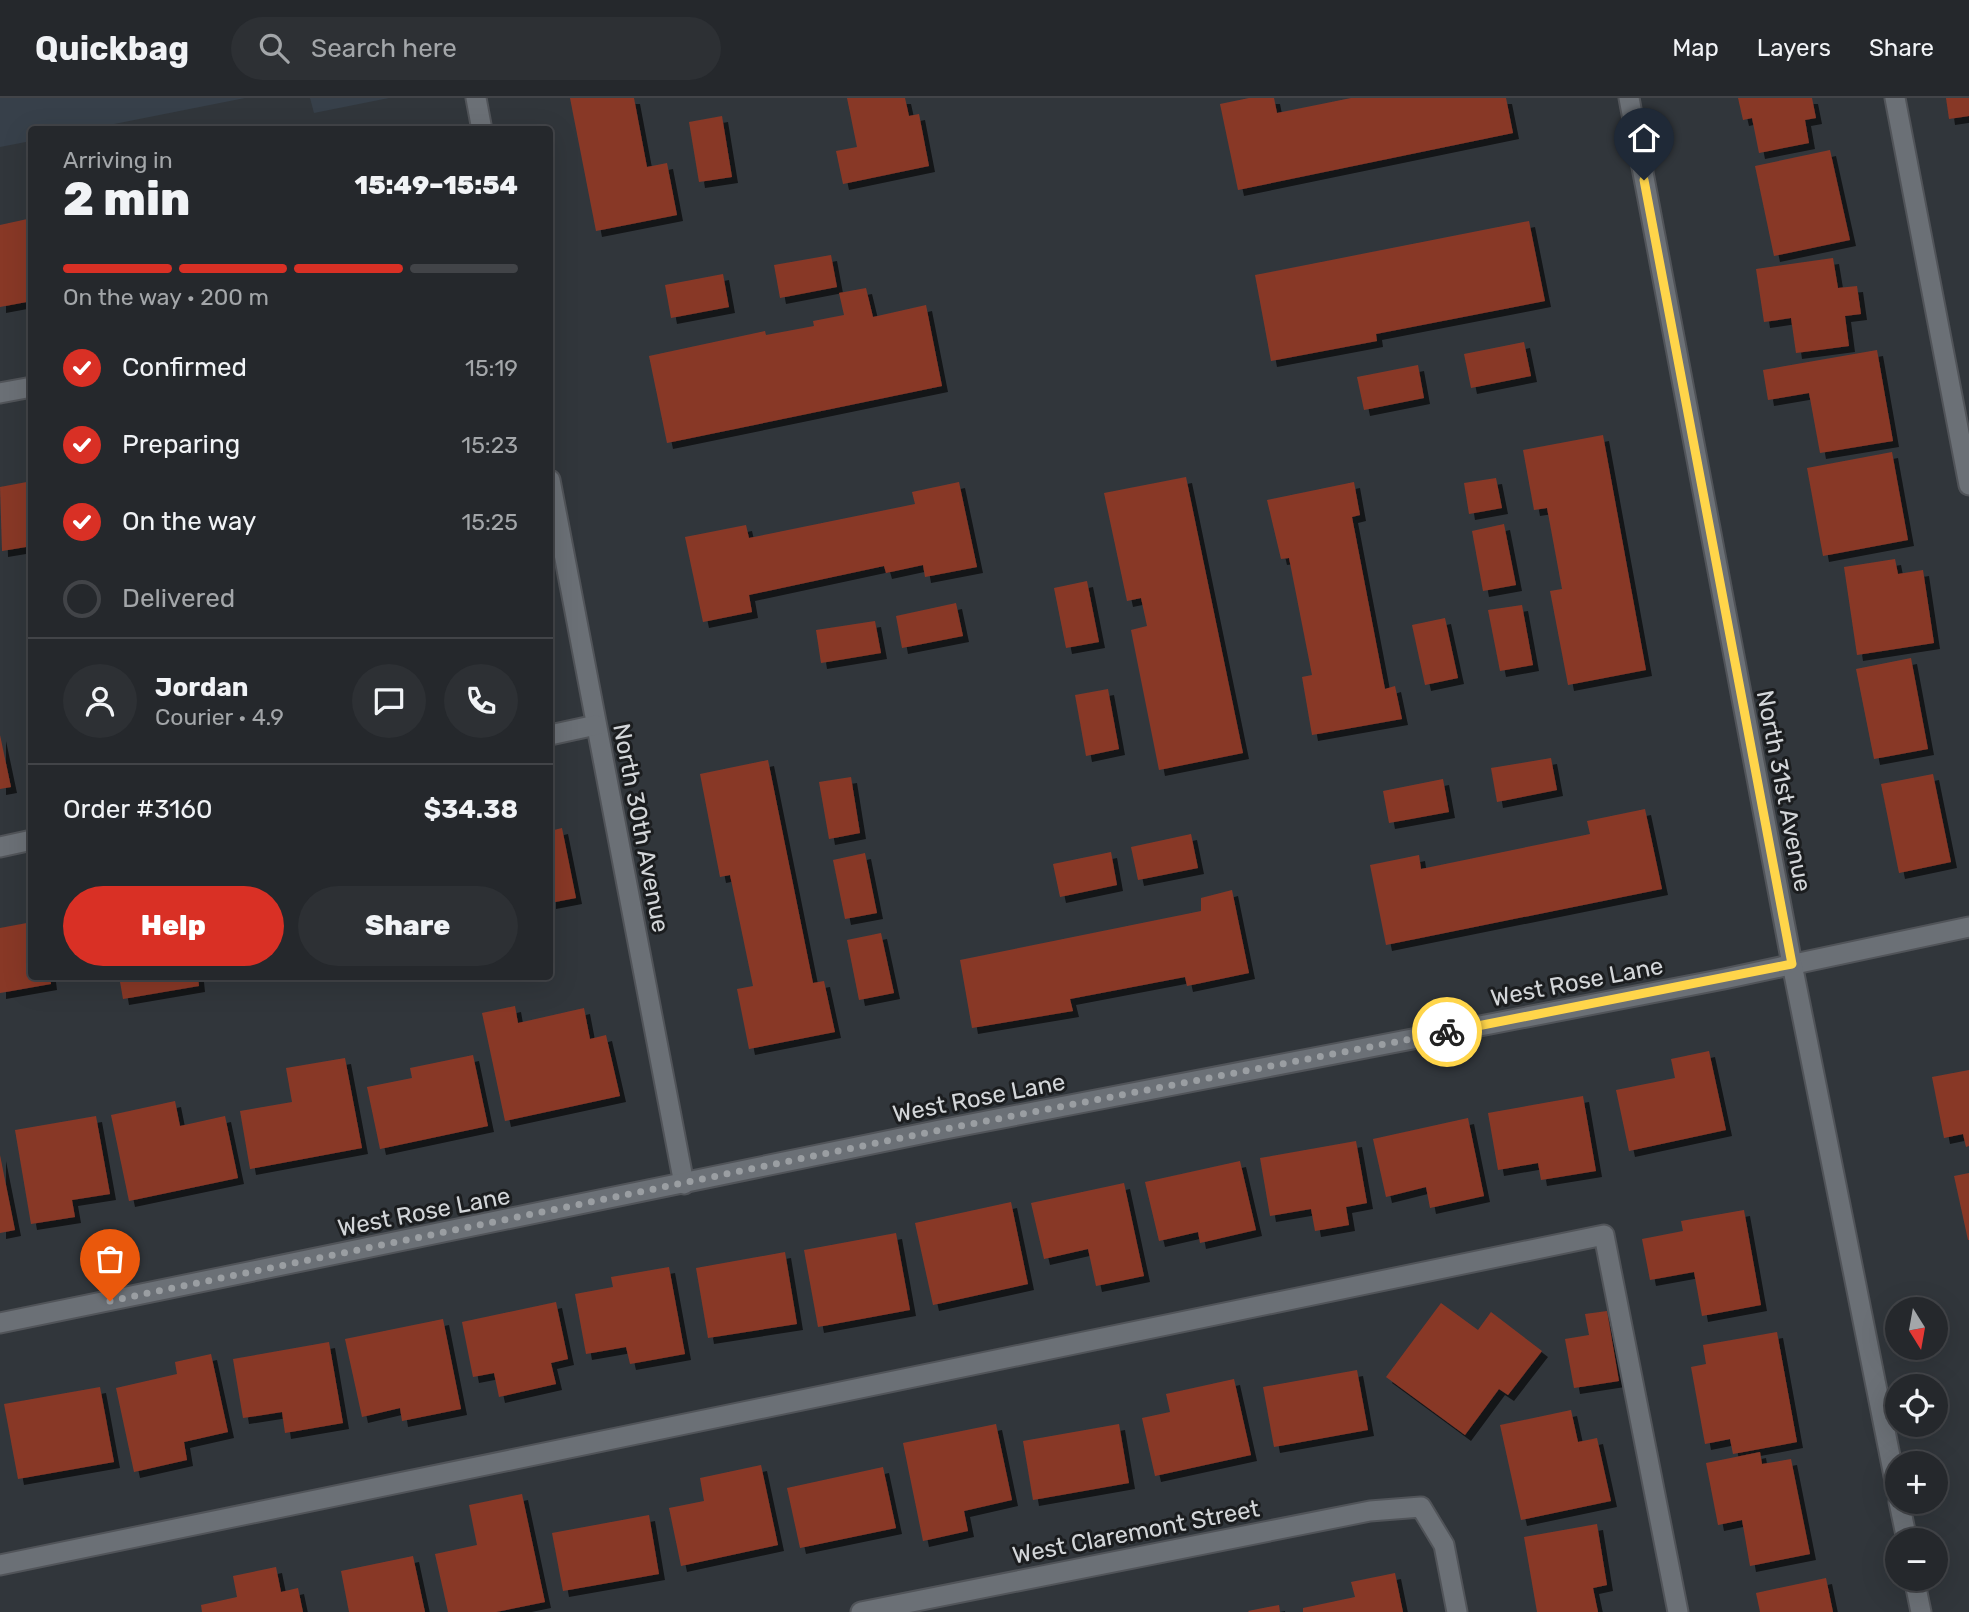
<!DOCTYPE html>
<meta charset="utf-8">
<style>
body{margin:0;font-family:Rubik,sans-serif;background:#2d3034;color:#f1f3f6;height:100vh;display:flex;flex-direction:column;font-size:26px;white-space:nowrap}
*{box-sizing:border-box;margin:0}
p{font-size:23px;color:#a3a6a9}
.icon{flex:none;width:38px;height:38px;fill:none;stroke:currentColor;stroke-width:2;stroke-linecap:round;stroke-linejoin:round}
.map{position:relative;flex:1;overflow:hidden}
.side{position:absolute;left:28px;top:28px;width:525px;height:854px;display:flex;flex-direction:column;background:#25282c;border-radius:7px;box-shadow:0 7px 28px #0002,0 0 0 2px #424448}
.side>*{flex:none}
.needle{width:46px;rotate:169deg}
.controls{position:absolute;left:1885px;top:1199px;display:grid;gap:14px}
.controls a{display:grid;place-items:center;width:63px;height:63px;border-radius:50%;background:#25282c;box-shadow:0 7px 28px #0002,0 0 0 2px #424448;font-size:35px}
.pin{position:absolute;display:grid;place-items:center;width:60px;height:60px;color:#fff;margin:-72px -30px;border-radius:50% 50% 50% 0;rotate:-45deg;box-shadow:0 0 7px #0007}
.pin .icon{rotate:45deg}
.courier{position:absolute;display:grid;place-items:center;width:70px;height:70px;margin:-35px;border:5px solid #ffd54a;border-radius:50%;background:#fff;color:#222;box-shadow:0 2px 9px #0007}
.overview em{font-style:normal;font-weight:800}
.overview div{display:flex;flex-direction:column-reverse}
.overview{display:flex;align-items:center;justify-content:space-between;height:119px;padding:0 35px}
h1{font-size:46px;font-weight:800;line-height:52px}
.bar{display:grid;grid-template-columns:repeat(4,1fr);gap:10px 7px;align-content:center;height:84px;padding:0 35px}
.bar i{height:9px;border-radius:5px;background:#424448}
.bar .on{background:#d93025}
.bar p{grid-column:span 4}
.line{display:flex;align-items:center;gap:18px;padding:0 35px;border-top:2px solid #424448}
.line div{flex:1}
.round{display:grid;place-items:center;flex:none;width:74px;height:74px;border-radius:37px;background:#2d3034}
ol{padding:0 35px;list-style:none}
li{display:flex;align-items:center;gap:21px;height:77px}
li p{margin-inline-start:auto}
li .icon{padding:7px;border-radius:50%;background:#d93025;color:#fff;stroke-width:4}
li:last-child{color:#a3a6a9}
li i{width:38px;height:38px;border:4px solid #424448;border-radius:50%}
.primary-button{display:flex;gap:14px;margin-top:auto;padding:14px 35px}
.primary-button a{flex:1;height:80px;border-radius:42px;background:#d93025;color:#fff;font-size:28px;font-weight:800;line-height:80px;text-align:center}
.primary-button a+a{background:#2d3034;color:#f1f3f6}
header{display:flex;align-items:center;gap:42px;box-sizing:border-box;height:98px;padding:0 35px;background:#25282c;border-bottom:2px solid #424448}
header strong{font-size:33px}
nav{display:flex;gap:38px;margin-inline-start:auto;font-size:24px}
.search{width:490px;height:63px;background:#2d3034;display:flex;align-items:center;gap:18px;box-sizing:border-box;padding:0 24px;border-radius:38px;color:#a3a6a9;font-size:26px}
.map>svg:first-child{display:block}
.built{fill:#37404a}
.building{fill:#883828;filter:url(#shadow)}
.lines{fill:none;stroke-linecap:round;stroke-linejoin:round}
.service-casing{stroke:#515459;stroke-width:23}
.minor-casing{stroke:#515459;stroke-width:23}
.tertiary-casing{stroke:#515459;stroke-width:23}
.service{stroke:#6b7076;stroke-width:19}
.minor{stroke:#6b7076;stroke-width:19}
.tertiary{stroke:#6b7076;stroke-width:19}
.done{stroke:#9a9ea2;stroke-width:7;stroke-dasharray:0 12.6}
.route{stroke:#ffd54a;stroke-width:9}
.labels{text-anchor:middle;stroke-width:6;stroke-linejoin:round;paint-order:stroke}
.street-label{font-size:24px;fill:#d3d6d9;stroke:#1b1d1f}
</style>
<header>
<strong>Quickbag</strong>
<div class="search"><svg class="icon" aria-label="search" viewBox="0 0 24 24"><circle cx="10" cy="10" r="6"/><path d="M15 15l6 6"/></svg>Search here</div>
<nav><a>Map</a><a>Layers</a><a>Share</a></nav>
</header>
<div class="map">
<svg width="1969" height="1514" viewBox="0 0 1969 1514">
<defs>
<filter id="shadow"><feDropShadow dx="6" dy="6" stdDeviation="0" flood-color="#0009"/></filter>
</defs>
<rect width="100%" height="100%" fill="#31363b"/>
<!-- built -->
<g class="built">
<path d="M0 0H245L89 31 32 32 31 43 0 49Z"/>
<path d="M310 0H389L314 15Z"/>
</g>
<!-- building -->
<g class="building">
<path d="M570 0H634L647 69 667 65 677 117 596 133Z"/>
<path d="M847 0H905L909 18 919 16 929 68 843 86 836 53 857 49Z"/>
<path d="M1249 0H1274L1277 15 1351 0H1506L1513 35 1238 92 1220 6Z"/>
<path d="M1738 0H1812L1816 20 1805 22 1809 45 1759 55 1752 20 1743 22Z"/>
<path d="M1946 0H1969V18L1949 21Z"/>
<path d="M722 18 732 79 699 84 689 24Z"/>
<path d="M1830 52 1850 142 1774 158 1755 68Z"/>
<path d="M32 120V203L0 209V127Z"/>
<path d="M1529 123 1545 203 1376 236 1377 243 1271 263 1255 177Z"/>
<path d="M831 157 837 189 780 200 774 167Z"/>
<path d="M1833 160 1838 190 1857 188 1861 216 1845 218 1849 248 1796 255 1791 220 1764 224 1756 171Z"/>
<path d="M723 176 729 209 671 220 665 187Z"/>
<path d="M866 190 873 219 926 207 942 288 667 345 649 258 765 233 766 237 814 228 813 223 844 217 839 195Z"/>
<path d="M1524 244 1531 278 1471 290 1464 256Z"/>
<path d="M1877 252 1893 343 1820 355 1809 295 1768 302 1763 272Z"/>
<path d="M1418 267 1424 300 1364 312 1357 279Z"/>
<path d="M1603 337 1646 572 1568 587 1550 493 1562 491 1547 410 1534 412 1523 352Z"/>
<path d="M1892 354 1908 442 1823 458 1807 370Z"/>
<path d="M1186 379 1243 655 1159 672 1131 532 1147 528 1141 500 1127 503 1104 395Z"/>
<path d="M1496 380 1502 410 1469 416 1464 385Z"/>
<path d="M32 383V448L2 453 0 389Z"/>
<path d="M959 384 977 469 925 479 923 467 886 475 884 468 749 497 752 514 703 524 685 439 746 427 749 440 915 406 912 394Z"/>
<path d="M1354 384 1360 417 1352 419 1385 591 1395 588 1402 621 1312 637 1302 579 1312 577 1289 460 1281 461 1267 402Z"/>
<path d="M1504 426 1516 487 1483 493 1472 433Z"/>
<path d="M1895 461 1898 476 1923 472 1934 545 1857 557 1844 469Z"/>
<path d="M1087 483 1099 544 1066 550 1054 490Z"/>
<path d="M956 505 963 538 902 550 896 518Z"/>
<path d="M1522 507 1533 567 1500 573 1488 512Z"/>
<path d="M1445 520 1458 580 1425 587 1412 527Z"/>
<path d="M875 523 881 555 821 565 816 532Z"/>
<path d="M1911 560 1928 651 1874 661 1856 571Z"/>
<path d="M1108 591 1119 651 1086 658 1075 597Z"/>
<path d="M0 637 11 689 0 691Z"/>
<path d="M1551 660 1557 692 1497 704 1491 670Z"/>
<path d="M768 662 813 885 824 883 835 934 749 951 737 891 753 888 730 777 720 779 700 676Z"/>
<path d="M1933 676 1951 764 1899 775 1881 686Z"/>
<path d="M851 679 860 735 829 741 819 684Z"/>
<path d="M1443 681 1449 714 1389 725 1383 693Z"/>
<path d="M1645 711 1662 791 1386 847 1370 767 1419 757 1421 771 1590 736 1587 723Z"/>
<path d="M562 730 576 800 550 805V733Z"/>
<path d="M1191 736 1198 770 1138 782 1131 749Z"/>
<path d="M1111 754 1117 787 1060 799 1053 766Z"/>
<path d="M865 755 877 815 845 821 833 762Z"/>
<path d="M1232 792 1249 875 1187 888 1185 879 1070 901 1073 913 972 930 960 862 1201 813V800Z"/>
<path d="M32 824V878H50L51 886 0 895V830Z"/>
<path d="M881 835 894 895 859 902 847 842Z"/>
<path d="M119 878H198L199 888 123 901Z"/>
<path d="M515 908 518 925 584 910 590 941 606 937 620 998 505 1023 482 915Z"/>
<path d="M1709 953 1726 1032 1629 1053 1616 992 1675 980 1671 961Z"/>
<path d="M473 957 488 1028 380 1051 367 989 412 980 410 970Z"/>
<path d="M345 960 362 1050 250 1071 240 1013 292 1004 286 970Z"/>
<path d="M1969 972V1048L1966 1049 1963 1036 1944 1040 1932 979Z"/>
<path d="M1583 998 1596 1073 1541 1082 1538 1065 1498 1072 1488 1015Z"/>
<path d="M175 1003 180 1028 225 1018 238 1080 129 1103 111 1017Z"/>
<path d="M96 1018 110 1096 72 1102 75 1119 31 1126 15 1032Z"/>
<path d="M1468 1020 1484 1098 1430 1110 1426 1089 1386 1099 1373 1041Z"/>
<path d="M1356 1043 1367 1105 1346 1109 1349 1127 1315 1133 1311 1111 1270 1118 1260 1060Z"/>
<path d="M0 1057 15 1132 0 1135Z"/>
<path d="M1240 1063 1256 1132 1200 1145 1198 1134 1159 1143 1145 1084Z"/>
<path d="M1969 1075V1142H1968L1954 1078Z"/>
<path d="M1124 1085 1144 1178 1096 1188 1088 1151 1044 1161 1031 1105Z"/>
<path d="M1011 1104 1028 1186 933 1207 915 1125Z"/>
<path d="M1744 1112 1761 1207 1702 1218 1694 1174 1650 1182 1642 1141 1683 1133 1681 1123Z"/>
<path d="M896 1135 910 1212 818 1229 804 1152Z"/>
<path d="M785 1154 797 1226 708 1240 696 1170Z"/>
<path d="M669 1169 685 1256 630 1266 626 1249 586 1256 575 1196 613 1189 611 1179Z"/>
<path d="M556 1204 568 1261 551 1265 556 1286 499 1299 494 1275 473 1279 462 1224Z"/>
<path d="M1441 1205 1478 1232 1491 1214 1542 1253 1508 1297 1499 1291 1465 1337 1386 1279Z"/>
<path d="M1607 1213 1619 1283 1574 1290 1565 1241 1589 1237 1585 1216Z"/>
<path d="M443 1221 461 1311 402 1323 400 1310 362 1319 345 1241Z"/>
<path d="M1777 1234 1797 1344 1733 1356 1730 1341 1705 1346 1691 1269 1706 1266 1703 1247Z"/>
<path d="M329 1244 343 1325 285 1335 282 1314 243 1320 233 1261Z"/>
<path d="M211 1256 228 1334 184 1344 187 1362 134 1374 116 1290 177 1276 175 1264Z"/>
<path d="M1357 1272 1368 1332 1274 1349 1263 1289Z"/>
<path d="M1234 1281 1251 1357 1155 1378 1142 1320 1170 1314 1166 1296Z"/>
<path d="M100 1289 114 1364 18 1381 4 1306Z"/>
<path d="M1571 1312 1578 1344 1597 1340 1611 1403 1521 1422 1500 1327Z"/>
<path d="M996 1326 1012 1402 964 1413 968 1433 923 1443 903 1345Z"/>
<path d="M1119 1326 1129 1385 1033 1402 1023 1343Z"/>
<path d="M1760 1354 1762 1366 1791 1361 1810 1456 1750 1468 1742 1422 1718 1427 1706 1365Z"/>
<path d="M761 1367 778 1447 681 1468 669 1410 704 1403 700 1380Z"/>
<path d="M883 1369 896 1430 800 1450 787 1390Z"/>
<path d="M522 1396 545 1504 496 1514H448L435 1456 477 1447 469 1407Z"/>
<path d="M649 1417 659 1476 563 1493 552 1435Z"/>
<path d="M1597 1426 1607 1487 1593 1490 1598 1514H1537L1524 1439Z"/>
<path d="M413 1458 425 1514H349L341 1473Z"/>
<path d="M276 1469 281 1494 298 1490 303 1514H202L201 1507 237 1499 233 1478Z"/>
<path d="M1395 1475 1403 1514H1303V1510L1355 1499 1351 1484Z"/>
<path d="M1826 1480 1833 1514H1760L1756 1495Z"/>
<path d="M1279 1507 1280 1514H1249L1248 1513Z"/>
</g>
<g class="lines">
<!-- service casing -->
<g class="service-casing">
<g id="service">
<path d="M1895 0 1969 387"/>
<path d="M0 1467 1604 1137 1678 1514"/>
</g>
</g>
<!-- minor casing -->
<g class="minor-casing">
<g id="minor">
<path d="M476 0 482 32"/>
<path d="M0 295 32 289"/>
<path d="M550 382 684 1086"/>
<path d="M550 637 596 627"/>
<path d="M0 749 32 742"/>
<path d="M0 1225 940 1032 1724 881 1969 829"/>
<path d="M861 1514 1370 1413 1421 1409 1444 1447 1457 1514"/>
</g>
</g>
<!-- tertiary casing -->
<g class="tertiary-casing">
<g id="tertiary">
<path d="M1629 0 1792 866 1897 1393"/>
<path d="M1899 1404 1907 1442"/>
<path d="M1914 1480 1921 1514"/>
</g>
</g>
<!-- service -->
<use href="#service" class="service"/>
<!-- minor -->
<use href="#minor" class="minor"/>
<!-- tertiary -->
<use href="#tertiary" class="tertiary"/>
</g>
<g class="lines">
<!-- done -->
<path class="done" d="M110 1203 940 1032 1447 934"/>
<!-- route -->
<path class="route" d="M1447 934 1792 866 1644 82"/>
</g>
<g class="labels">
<!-- street labels -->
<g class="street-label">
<text transform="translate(1784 693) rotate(79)" y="8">North 31st Avenue</text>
<text transform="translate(641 730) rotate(79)" y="8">North 30th Avenue</text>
<text transform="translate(1577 884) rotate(-11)" y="8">West Rose Lane</text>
<text transform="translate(979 1000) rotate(-11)" y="8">West Rose Lane</text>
<text transform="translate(424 1114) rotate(-11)" y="8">West Rose Lane</text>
<text transform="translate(1136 1434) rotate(-11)" y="8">West Claremont Street</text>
</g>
</g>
</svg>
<div class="controls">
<a><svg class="needle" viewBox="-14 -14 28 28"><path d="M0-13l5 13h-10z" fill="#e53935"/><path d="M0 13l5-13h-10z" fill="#a3a6a9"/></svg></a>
<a><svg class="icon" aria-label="locate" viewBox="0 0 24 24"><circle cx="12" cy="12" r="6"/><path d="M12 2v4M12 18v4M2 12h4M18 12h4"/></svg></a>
<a>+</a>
<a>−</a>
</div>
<div class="pin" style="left:110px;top:1203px;background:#ea580c"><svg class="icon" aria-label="bag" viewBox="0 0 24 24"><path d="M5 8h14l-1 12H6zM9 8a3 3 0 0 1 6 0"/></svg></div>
<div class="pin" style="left:1644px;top:82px;background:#1f2937"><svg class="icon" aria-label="home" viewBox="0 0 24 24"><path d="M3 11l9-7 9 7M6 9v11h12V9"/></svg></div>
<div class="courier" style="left:1447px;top:934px"><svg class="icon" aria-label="bike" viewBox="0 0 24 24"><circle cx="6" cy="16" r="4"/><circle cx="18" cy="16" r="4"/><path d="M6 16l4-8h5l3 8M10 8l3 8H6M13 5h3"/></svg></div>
<section class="side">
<div class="overview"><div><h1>2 min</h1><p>Arriving in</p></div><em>15:49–15:54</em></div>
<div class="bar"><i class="on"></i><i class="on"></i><i class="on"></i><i></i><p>On the way · 200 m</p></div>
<ol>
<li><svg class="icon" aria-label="check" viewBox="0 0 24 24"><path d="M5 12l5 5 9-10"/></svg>Confirmed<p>15:19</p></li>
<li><svg class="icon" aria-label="check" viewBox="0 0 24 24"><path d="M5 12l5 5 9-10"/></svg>Preparing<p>15:23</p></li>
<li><svg class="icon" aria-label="check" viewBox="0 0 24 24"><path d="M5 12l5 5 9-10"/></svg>On the way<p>15:25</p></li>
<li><i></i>Delivered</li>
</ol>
<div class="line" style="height:126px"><a class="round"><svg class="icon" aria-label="person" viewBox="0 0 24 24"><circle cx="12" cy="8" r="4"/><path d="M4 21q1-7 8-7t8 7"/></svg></a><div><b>Jordan</b><p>Courier · 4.9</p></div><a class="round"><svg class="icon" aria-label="chat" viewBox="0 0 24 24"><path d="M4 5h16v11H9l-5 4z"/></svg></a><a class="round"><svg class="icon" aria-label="phone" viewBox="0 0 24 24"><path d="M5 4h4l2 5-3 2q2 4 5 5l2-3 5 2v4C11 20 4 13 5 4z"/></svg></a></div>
<div class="line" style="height:91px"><div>Order #3160</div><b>$34.38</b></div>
<div class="primary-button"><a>Help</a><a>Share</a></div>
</section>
</div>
